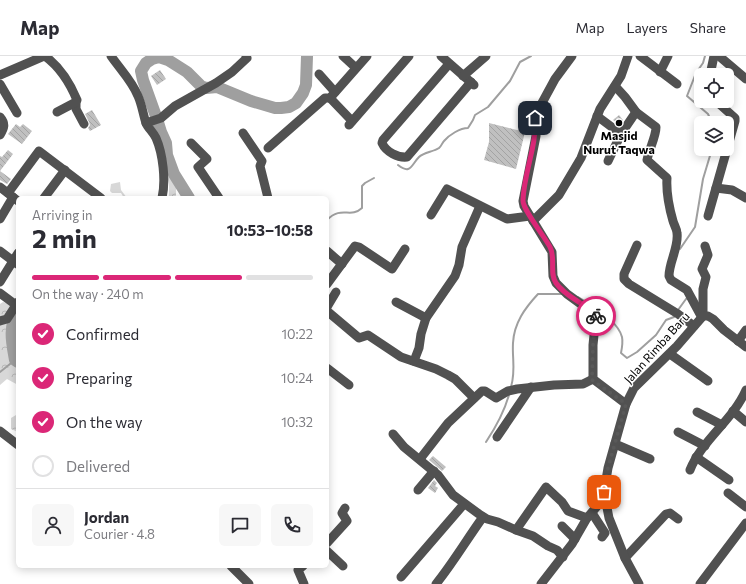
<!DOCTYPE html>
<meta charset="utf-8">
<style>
body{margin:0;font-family:Commissioner,sans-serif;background:#f7f7f7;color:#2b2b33;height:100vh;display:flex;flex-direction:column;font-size:15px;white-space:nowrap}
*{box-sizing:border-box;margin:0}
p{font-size:13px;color:#7c7c81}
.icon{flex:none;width:22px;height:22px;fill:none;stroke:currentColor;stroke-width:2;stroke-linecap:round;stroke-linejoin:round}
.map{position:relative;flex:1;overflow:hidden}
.side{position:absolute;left:16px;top:140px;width:313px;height:372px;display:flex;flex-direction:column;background:#fff;border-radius:6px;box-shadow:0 2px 10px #0003}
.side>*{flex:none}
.controls{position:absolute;left:694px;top:12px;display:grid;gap:8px}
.controls a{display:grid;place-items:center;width:40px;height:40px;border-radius:6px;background:#fff;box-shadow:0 2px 10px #0003;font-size:20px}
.pin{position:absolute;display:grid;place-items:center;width:34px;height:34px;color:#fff;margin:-17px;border-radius:8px;box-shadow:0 2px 6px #0006}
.courier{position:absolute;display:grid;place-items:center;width:40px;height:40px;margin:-20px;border:3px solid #db2777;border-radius:50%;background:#fff;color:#222;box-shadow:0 1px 5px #0007}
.head em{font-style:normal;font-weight:700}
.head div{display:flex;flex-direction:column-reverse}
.head{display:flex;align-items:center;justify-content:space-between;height:68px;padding:0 16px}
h1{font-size:26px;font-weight:700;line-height:30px}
.bar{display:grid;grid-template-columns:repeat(4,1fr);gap:6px 4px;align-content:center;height:48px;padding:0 16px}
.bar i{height:5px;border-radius:3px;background:#e1e1e2}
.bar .current{background:#db2777}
.bar p{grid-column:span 4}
.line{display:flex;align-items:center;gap:10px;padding:0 16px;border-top:1px solid #e1e1e2}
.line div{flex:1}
.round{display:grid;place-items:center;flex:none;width:42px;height:42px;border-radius:6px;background:#f7f7f7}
ol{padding:0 16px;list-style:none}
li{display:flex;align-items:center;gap:12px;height:44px}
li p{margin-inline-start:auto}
li .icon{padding:4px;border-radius:50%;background:#db2777;color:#fff;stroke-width:4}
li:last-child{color:#7c7c81}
li i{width:22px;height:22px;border:2px solid #e1e1e2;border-radius:50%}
header{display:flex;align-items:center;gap:24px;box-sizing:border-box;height:56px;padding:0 20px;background:#fff;border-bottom:1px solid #e1e1e2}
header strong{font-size:19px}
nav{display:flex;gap:22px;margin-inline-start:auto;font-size:14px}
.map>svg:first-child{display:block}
.forest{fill:url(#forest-crowns)}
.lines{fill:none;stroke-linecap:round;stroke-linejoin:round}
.stream{stroke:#9f9f9f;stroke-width:2}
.river{stroke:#9f9f9f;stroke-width:12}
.building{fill:url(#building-back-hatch)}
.minor{stroke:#515151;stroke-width:9}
.done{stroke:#595959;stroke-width:4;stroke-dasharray:0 7.2}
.route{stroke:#db2777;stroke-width:5}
.poi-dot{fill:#000;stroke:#fff;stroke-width:1.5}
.labels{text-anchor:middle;stroke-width:3;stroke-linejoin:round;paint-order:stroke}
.poi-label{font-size:12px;font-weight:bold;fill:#000;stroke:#fff}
.street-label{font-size:12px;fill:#000;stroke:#fff}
</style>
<header>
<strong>Map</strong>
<nav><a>Map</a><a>Layers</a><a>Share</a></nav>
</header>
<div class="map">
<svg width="746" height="528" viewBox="0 0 746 528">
<defs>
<pattern id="forest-crowns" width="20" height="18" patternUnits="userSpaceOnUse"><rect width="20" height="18" fill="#d8d8d8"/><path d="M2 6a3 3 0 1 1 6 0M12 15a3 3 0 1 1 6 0" fill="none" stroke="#b8b8b8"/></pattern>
<pattern id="building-back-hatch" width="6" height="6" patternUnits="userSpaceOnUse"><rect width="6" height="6" fill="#c0c0c0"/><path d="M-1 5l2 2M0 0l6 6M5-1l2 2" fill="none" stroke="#a3a3a3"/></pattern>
</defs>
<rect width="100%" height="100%" fill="#fff"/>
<!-- forest -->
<g class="forest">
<path d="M167 118C178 119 176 134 176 142H169V128Z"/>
<path d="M120 126 121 134 127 142H124L121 137H112L110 135 111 128Z"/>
<path d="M3 246 10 248V251L18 264V329L7 323 0 329V248Z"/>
<path d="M16 359 18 360V376L11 373V362Z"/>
</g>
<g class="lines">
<!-- stream -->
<g class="stream">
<path d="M705 0 703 7 696 17 687 40 708 58 712 67"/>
<path d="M398 109C411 119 411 109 419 101 424 96 433 96 439 92 441 91 442 87 444 85 449 79 460 72 468 72L473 64 475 59 488 51 510 25 520 6 531 0"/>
<path d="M327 164C342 149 350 163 362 152V130L365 127 374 122"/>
<path d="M680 193 695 171 703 123 712 93"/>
<path d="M578 241C592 249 618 265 622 281 623 286 622 292 621 297L627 302 637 296 656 279 666 264 674 261 675 259"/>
<path d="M678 254 686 243 688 242"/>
<path d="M0 316 15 304"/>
<path d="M511 331C516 314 512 303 513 287 514 267 525 252 538 238H563"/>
<path d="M486 386C496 371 504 356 509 339"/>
</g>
<!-- river -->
<g class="river">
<path d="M189 142 174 118 167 99 166 87 161 76 157 63 143 24 141 15 146 7 152 3 159 1 168 4 187 16 201 30 206 32 217 31 251 45 275 52H281L289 51 296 47 303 37 306 29 307 0"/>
<path d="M18 255C8 271 12 287 15 304L18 306"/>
</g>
</g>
<!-- building -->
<g class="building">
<path d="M160 14 166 23 157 29 151 20Z"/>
<path d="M92 54 101 69 90 75 88 72 90 69 89 66 85 58Z"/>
<path d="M619 59 623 64 620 69 613 64Z"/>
<path d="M489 67 525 76 516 113 484 104 489 86Z"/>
<path d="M16 68 20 71 23 68 32 75 22 88 8 78Z"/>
<path d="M8 94 13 98 0 115 11 123 7 128 0 124V100L2 101Z"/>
<path d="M433 400 446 411 442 415 429 404Z"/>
<path d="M434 424 437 427 435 430 438 432 435 437 428 432Z"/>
</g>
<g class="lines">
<!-- minor -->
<g class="minor">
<path d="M45 0C60 11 70 27 77 44L76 46V53L84 68"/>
<path d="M111 0C120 13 132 25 138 40 142 49 143 58 146 67 148 72 153 76 156 82 163 98 166 125 162 142"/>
<path d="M343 0 356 12"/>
<path d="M441 0 474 29"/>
<path d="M572 0 555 23 536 58V80L523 145 524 150 552 196 553 220 556 227 567 238 596 259 593 289V323L626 348"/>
<path d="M640 0 677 28"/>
<path d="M719 0 746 23"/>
<path d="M449 8 383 84 382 87C386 96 398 102 407 101L471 26"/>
<path d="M660 16 668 0"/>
<path d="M319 18 335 36"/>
<path d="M0 19 44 0"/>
<path d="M710 19 714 0"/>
<path d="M463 20 486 0"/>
<path d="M0 28 17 57"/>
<path d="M615 30 625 41 636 56 656 71C656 81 649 93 647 104L667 122C666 137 669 151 673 165 674 169 677 173 677 177 679 191 669 206 669 220L671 224 687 234 700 258 703 260"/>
<path d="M330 42 352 65"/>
<path d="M57 56 76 46"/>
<path d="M597 60 621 78"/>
<path d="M0 61C6 68 4 72 0 79"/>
<path d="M146 67 161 62 175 50 216 27 232 16 247 2 246 0"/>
<path d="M349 69 409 0"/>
<path d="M243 77 262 105 260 110 268 142"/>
<path d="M191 87 207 103 198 111 219 142"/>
<path d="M268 92 325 42H330L367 0"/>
<path d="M608 105 621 78 636 56"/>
<path d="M0 131 18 145"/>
<path d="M716 132 732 134 746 142"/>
<path d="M8 137 39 95 101 142"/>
<path d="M44 142 65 114"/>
<path d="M431 159 447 133 507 163 530 160"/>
<path d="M708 160 735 65V62L716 45"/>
<path d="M0 163 13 141"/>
<path d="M533 165 559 139 581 102 600 53 621 20 628 0"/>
<path d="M637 189 624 218V223L629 228 678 258 694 270"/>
<path d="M0 195 17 208"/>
<path d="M327 195 342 208"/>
<path d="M0 226 18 197"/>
<path d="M327 228 355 190 359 191 392 213 405 193"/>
<path d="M0 237 16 249"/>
<path d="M396 246 426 262"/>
<path d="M327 251 336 236"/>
<path d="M327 255 359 282 368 279 401 301 436 313 448 319 455 323 474 342"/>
<path d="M703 260V233L706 221 702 213 708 199 705 190"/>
<path d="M0 265 7 263 18 246"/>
<path d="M738 285 746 274"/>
<path d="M670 298 708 325"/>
<path d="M414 305 419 292 421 278 426 262 455 220 459 209 462 191 480 150"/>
<path d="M327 312 349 329"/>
<path d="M733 355 746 366"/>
<path d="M697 356 722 369"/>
<path d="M0 375 18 389"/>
<path d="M678 376 705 390"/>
<path d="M393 378 404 391 438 419 453 439 479 458 487 463 498 466 516 474 533 480 548 490 557 494 563 501"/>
<path d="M497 381 531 331"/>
<path d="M615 388 650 403"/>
<path d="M696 401 729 424"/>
<path d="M420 403 448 367 482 335H485L496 342 508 335 517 333 554 329 583 328 593 323"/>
<path d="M690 414C702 384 733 364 746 334"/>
<path d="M418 434 434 415"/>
<path d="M728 437 746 451"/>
<path d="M592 457 605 477 602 481"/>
<path d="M562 470 575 483"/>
<path d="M516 474 546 431 562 446 568 455 587 462"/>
<path d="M327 487 347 465 342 457 345 452"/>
<path d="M327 495 343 510"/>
<path d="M625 502 666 458 670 457 678 463"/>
<path d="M231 510 249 528"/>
<path d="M303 510 298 514 304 528"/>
<path d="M401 521 464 448"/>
<path d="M436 528C453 507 467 483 483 461"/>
<path d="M541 528 572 488 587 462 599 448 604 437"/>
<path d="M639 528 625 502 609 462 604 436 608 412 626 348 634 332 677 290 703 260H708L713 263 724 274 746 291"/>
<path d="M700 528 746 467"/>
</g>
</g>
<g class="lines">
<!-- done -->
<path class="done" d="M596 260 593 289 592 324 626 348 608 412 604 436"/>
<!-- route -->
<path class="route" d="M535 62C537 90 524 116 523 144 522 153 545 181 550 191 556 202 549 217 556 227 566 242 586 247 596 260"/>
</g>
<!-- markers -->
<circle class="poi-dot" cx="619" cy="67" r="4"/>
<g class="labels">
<!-- poi labels -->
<g class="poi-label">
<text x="619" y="84">Masjid<tspan x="619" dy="14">Nurut Taqwa</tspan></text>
</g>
<!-- street labels -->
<g class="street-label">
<text transform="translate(657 292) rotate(-48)" y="4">Jalan Rimba Baru</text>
</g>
</g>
</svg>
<div class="controls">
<a><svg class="icon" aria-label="locate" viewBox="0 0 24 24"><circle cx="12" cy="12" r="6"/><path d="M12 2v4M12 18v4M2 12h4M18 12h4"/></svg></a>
<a><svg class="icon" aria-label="layers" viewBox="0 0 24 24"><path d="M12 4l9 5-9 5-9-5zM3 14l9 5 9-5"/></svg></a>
</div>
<div class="pin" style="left:604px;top:436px;background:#ea580c"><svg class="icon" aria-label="bag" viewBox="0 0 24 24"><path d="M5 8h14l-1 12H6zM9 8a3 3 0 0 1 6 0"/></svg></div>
<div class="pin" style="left:535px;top:62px;background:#1f2937"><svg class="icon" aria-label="home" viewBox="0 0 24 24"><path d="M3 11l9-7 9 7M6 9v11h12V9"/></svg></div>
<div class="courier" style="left:596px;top:260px"><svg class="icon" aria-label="bike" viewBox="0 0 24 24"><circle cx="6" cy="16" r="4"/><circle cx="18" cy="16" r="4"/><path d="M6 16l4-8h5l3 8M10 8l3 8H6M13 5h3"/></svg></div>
<section class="side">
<div class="head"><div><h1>2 min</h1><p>Arriving in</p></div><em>10:53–10:58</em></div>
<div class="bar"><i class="current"></i><i class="current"></i><i class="current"></i><i></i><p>On the way · 240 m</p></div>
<ol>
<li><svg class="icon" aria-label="check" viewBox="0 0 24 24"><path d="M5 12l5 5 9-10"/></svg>Confirmed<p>10:22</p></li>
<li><svg class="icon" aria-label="check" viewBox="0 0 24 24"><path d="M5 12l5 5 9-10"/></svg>Preparing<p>10:24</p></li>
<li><svg class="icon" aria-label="check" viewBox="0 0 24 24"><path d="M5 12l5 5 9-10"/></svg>On the way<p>10:32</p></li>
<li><i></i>Delivered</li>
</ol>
<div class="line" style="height:72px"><a class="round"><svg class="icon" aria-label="person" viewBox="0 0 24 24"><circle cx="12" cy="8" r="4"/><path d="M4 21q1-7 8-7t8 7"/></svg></a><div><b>Jordan</b><p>Courier · 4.8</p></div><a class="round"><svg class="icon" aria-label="chat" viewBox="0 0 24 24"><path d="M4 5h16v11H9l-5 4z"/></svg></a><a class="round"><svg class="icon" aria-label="phone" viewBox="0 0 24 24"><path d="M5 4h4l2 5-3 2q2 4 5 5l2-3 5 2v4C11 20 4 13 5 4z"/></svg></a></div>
</section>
</div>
